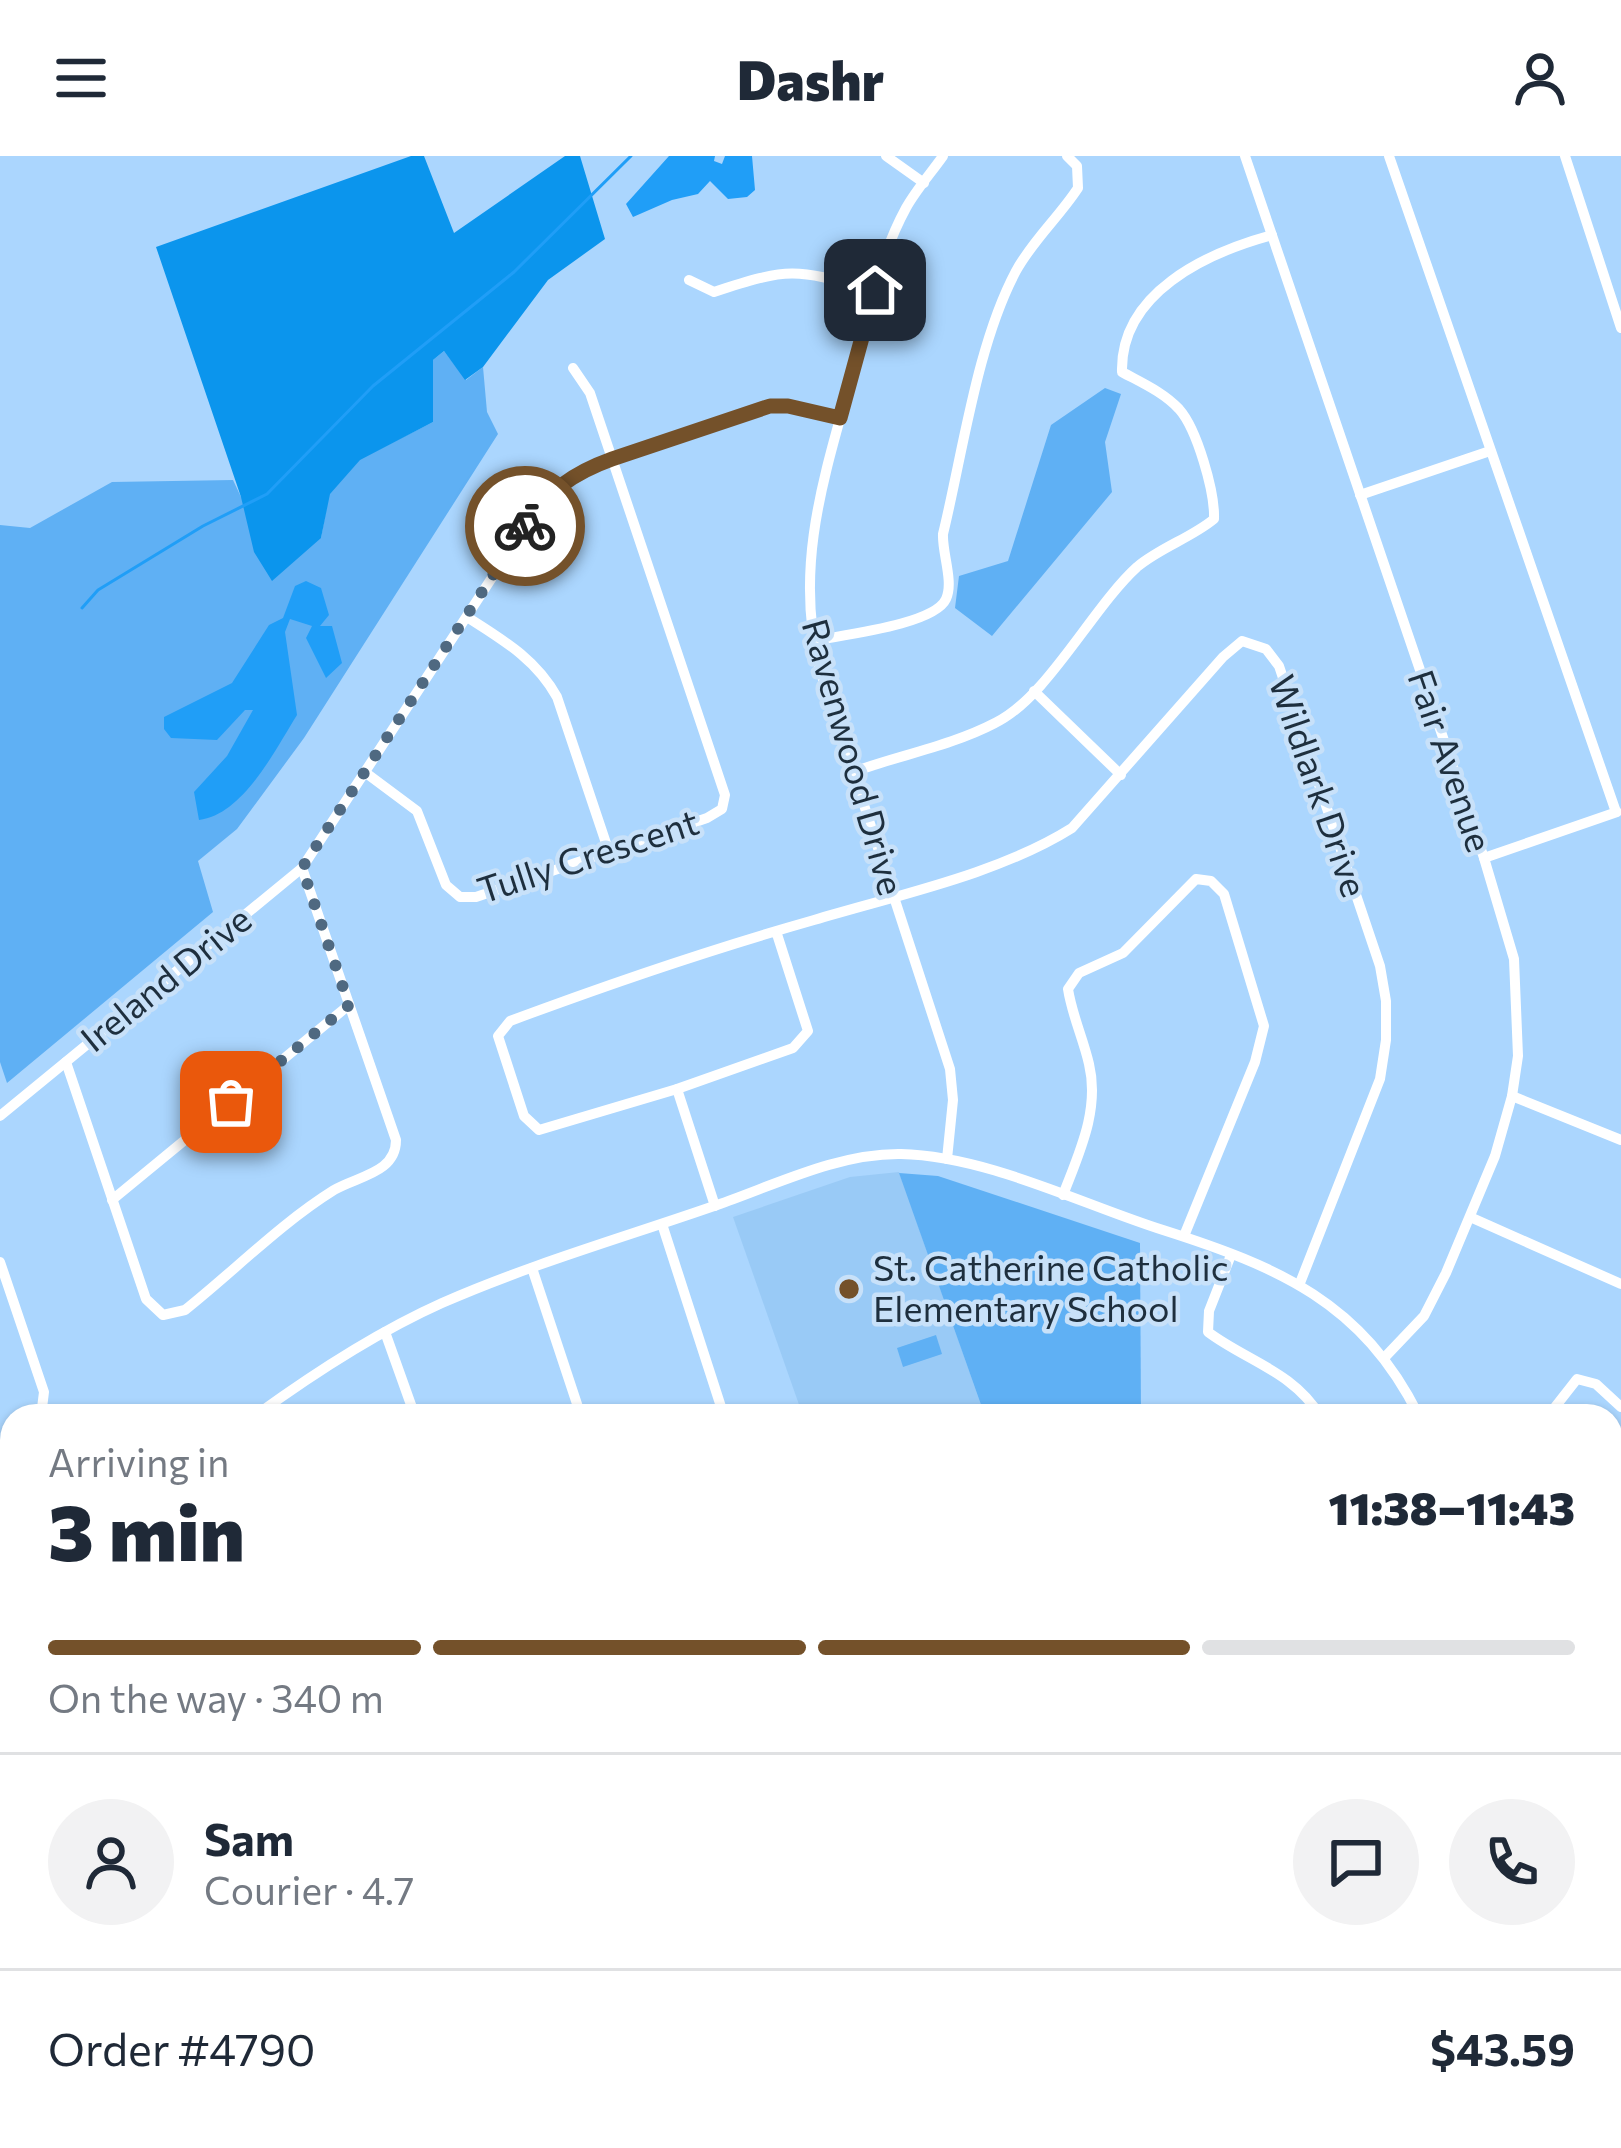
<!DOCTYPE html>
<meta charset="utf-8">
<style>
body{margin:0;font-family:Commissioner,sans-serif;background:#f2f2f3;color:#1f2937;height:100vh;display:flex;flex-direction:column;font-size:45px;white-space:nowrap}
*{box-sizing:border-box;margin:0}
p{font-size:39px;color:#747a83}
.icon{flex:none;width:66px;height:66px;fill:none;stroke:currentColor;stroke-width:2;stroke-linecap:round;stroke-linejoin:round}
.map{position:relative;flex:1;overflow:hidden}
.side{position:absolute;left:0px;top:1248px;width:1623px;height:744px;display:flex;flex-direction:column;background:#fff;border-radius:36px 36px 0 0;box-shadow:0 3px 9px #0004}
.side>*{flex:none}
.pin{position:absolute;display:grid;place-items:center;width:102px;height:102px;color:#fff;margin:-51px;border-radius:24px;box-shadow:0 6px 18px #0006}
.courier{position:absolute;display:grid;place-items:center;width:120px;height:120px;margin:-60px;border:9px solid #74512a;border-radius:50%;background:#fff;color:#222;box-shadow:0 3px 15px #0007}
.headline em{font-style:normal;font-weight:800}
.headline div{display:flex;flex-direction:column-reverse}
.headline{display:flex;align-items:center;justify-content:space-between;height:204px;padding:0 48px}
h1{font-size:78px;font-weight:800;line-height:90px}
.bar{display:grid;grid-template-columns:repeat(4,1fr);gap:18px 12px;align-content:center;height:144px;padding:0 48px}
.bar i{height:15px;border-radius:9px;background:#e0e1e3}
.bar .on{background:#74512a}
.bar p{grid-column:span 4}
.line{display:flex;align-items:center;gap:30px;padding:0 48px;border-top:3px solid #e0e1e3}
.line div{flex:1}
.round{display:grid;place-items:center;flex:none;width:126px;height:126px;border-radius:63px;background:#f2f2f3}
header{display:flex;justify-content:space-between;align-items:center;height:156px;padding:0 48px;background:#fff;font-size:54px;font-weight:800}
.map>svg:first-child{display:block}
.built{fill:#99caf6}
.green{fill:#5fb0f4}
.forest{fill:#0b95ed}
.water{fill:#209ef7}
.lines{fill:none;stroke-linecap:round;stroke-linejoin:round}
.stream{stroke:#209ef7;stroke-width:3}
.minor{stroke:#fff;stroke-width:10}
.major{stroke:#cdacec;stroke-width:14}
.done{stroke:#4f6981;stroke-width:12;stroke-dasharray:0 21.6}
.route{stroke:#74512a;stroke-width:15}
.poi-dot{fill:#74512a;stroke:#c8e1f9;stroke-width:4.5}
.labels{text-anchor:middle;stroke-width:9;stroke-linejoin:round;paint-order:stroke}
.street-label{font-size:36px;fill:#1e2f3e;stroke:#c8e1f9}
.poi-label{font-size:36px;fill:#1e2f3e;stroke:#c8e1f9;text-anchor:start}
</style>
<header><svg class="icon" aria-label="menu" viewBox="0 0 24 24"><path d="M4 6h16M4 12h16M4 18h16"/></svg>Dashr<svg class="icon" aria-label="person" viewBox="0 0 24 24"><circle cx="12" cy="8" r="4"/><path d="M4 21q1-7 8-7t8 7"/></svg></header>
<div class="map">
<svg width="1621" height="1992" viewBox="0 0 1621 1992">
<rect width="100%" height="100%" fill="#abd6fe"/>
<!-- built -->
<path class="built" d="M899 1016 985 1260H803L733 1061 850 1021Z"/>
<!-- green -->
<g class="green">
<path d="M444 195 466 224 483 211 487 256 498 278 304 582 237 673 198 705 213 756 7 927 0 906V369L30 372 112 326 233 324 241 341 321 382 329 338 360 303 433 266V204Z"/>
<path d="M1105 232 1121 238 1105 286 1112 336 992 480 955 452 959 420 1008 405 1051 269Z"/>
<path d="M899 1017 938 1020 1140 1087 1141 1260H985Z"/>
<path d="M936 1179 942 1198 903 1211 897 1192Z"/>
<path d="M1621 1463V1562L1611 1566V1467Z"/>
<path d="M1621 1596V1992H1198L1195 1980H1611V1599Z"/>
<path d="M535 1980H612L614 1987 601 1992H538Z"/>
</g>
<!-- forest -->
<g class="forest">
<path d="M411 0H424L454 77 565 0H580L605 83 548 124 483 211 465 224 444 195 433 204V266L360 304 330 338 321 382 272 425 254 396 241 341 156 91Z"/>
<path d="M1621 1596V1699L1611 1702V1599Z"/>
<path d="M1195 1980H1265L1302 1992H1198Z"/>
</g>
<!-- water -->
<g class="water">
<path d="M669 0H715L714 5 722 8 725 0H752L755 34 747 41 728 43 710 25 698 38 672 44 633 61 626 48Z"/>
<path d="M306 425 321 432 329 459 320 470H332L342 507 326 522 306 482 312 470 290 463 285 476 297 559C275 594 243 659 199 664L194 636 227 600 253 554H245L217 584 171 582 164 573V561L232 527 269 469 283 462 295 430Z"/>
</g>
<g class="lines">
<!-- stream -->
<path class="stream" d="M82 452 98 434 203 370 267 338 373 230 514 116 631 0"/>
<!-- minor -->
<g class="minor">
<path d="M886 0 924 27"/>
<path d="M943 0C931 17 916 34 906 52 877 105 866 169 850 227 823 324 794 413 820 514L950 913 953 944 947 1003"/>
<path d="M1245 0 1484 702 1514 803 1518 900 1512 940 1495 1000 1446 1117 1424 1160 1385 1201"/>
<path d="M1389 0 1616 656"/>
<path d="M1565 0 1621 172"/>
<path d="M689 124 714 136C792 110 796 113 875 135"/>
<path d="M1360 339 1490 295"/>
<path d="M467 461C503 484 536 503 557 541L609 696"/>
<path d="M813 485C841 479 934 469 946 443 954 426 942 397 943 378 963 296 977 188 1016 115 1033 84 1059 61 1078 32L1077 10 1067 0"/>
<path d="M1034 535 1121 619"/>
<path d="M856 615C901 599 953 589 995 567 1047 542 1092 452 1137 411 1161 391 1191 382 1214 363 1215 336 1197 273 1179 253 1163 236 1142 227 1122 216 1120 137 1206 97 1272 79"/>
<path d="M366 617 417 655 446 729 460 741H476L707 662 722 653 725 639 590 237 573 212"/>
<path d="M1484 702 1617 656"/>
<path d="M776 775 808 875 793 892 677 933 539 974 524 960 498 880 510 865C609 828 712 793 814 764 897 739 999 718 1072 672L1223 501 1242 485 1266 493 1279 510 1380 810 1386 845V884L1380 923 1300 1127"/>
<path d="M66 906 146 1143 163 1159 185 1154C234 1115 281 1067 334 1034 358 1020 396 1017 396 984L302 712"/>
<path d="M677 933 715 1050"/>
<path d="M1512 940 1621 984"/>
<path d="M0 960 302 712 533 359 558 331 587 312 769 250H787L840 262"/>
<path d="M1063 1039C1079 997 1100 954 1089 908 1083 882 1072 859 1068 833L1079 817 1123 797 1196 723 1211 725 1224 738 1264 870 1255 906 1184 1080"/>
<path d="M112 1044 349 849"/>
<path d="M1470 1061 1621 1128"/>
<path d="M662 1068 724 1260"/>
<path d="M1231 1099 1209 1155 1208 1176C1245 1204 1294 1216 1320 1260"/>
<path d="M0 1106 44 1236 41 1260"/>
<path d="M532 1112 581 1260"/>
<path d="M385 1176 415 1260"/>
<path d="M255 1260C314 1217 375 1177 442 1147 531 1108 625 1081 717 1049 775 1029 838 997 901 998 987 1000 1081 1048 1163 1074 1279 1111 1362 1146 1419 1260"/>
<path d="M1548 1260 1577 1223 1596 1228 1621 1251"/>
<path d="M0 1296 12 1286"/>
<path d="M1611 1388 1621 1376"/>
<path d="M0 1456 12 1449"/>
<path d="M0 1724 12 1720"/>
<path d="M0 1890 12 1886"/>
<path d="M0 1974 7 1992"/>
<path d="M811 1980 814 1992"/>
<path d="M976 1980 980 1992"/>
<path d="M1108 1980 1111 1992"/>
</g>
<!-- major -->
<g class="major">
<path d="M1611 1579 1621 1576"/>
<path d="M297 1992 334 1980"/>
</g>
</g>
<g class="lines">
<!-- done -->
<path class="done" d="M231 946 349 849 302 712 525 370"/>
<!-- route -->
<path class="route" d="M525 370C548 335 573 317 612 303L770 250H788L840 262 875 134"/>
</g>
<!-- markers -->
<circle class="poi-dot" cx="849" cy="1133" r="12"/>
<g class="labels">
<!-- street labels -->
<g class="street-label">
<text transform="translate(853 601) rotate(74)" y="13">Ravenwood Drive</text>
<text transform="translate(1450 605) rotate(71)" y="13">Fair Avenue</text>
<text transform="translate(1318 630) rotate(71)" y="13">Wildlark Drive</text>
<text transform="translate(588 700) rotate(-18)" y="13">Tully Crescent</text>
<text transform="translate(166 823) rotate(-39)" y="13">Ireland Drive</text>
</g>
<!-- poi labels -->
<g class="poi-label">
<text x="873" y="1125">St. Catherine Catholic<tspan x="873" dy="41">Elementary School</tspan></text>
</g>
</g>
</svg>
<div class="pin" style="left:231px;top:946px;background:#ea580c"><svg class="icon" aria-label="bag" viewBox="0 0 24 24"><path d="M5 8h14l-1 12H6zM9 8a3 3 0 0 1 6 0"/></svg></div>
<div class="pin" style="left:875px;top:134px;background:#1f2937"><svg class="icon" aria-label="home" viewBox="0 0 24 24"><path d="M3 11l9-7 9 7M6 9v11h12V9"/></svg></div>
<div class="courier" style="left:525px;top:370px"><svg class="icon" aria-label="bike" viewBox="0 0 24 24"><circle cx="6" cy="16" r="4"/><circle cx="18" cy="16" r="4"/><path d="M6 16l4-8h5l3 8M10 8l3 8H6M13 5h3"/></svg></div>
<section class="side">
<div class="headline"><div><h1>3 min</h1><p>Arriving in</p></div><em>11:38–11:43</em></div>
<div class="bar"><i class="on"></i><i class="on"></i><i class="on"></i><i></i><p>On the way · 340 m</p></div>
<div class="line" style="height:216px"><a class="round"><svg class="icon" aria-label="person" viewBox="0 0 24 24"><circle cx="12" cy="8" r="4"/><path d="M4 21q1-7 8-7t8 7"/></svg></a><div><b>Sam</b><p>Courier · 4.7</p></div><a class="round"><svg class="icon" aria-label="chat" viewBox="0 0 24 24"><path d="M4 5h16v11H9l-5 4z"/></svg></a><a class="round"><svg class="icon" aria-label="phone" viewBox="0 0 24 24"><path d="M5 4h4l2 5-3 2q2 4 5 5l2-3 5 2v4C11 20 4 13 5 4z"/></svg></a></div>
<div class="line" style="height:156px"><div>Order #4790</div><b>$43.59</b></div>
</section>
</div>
